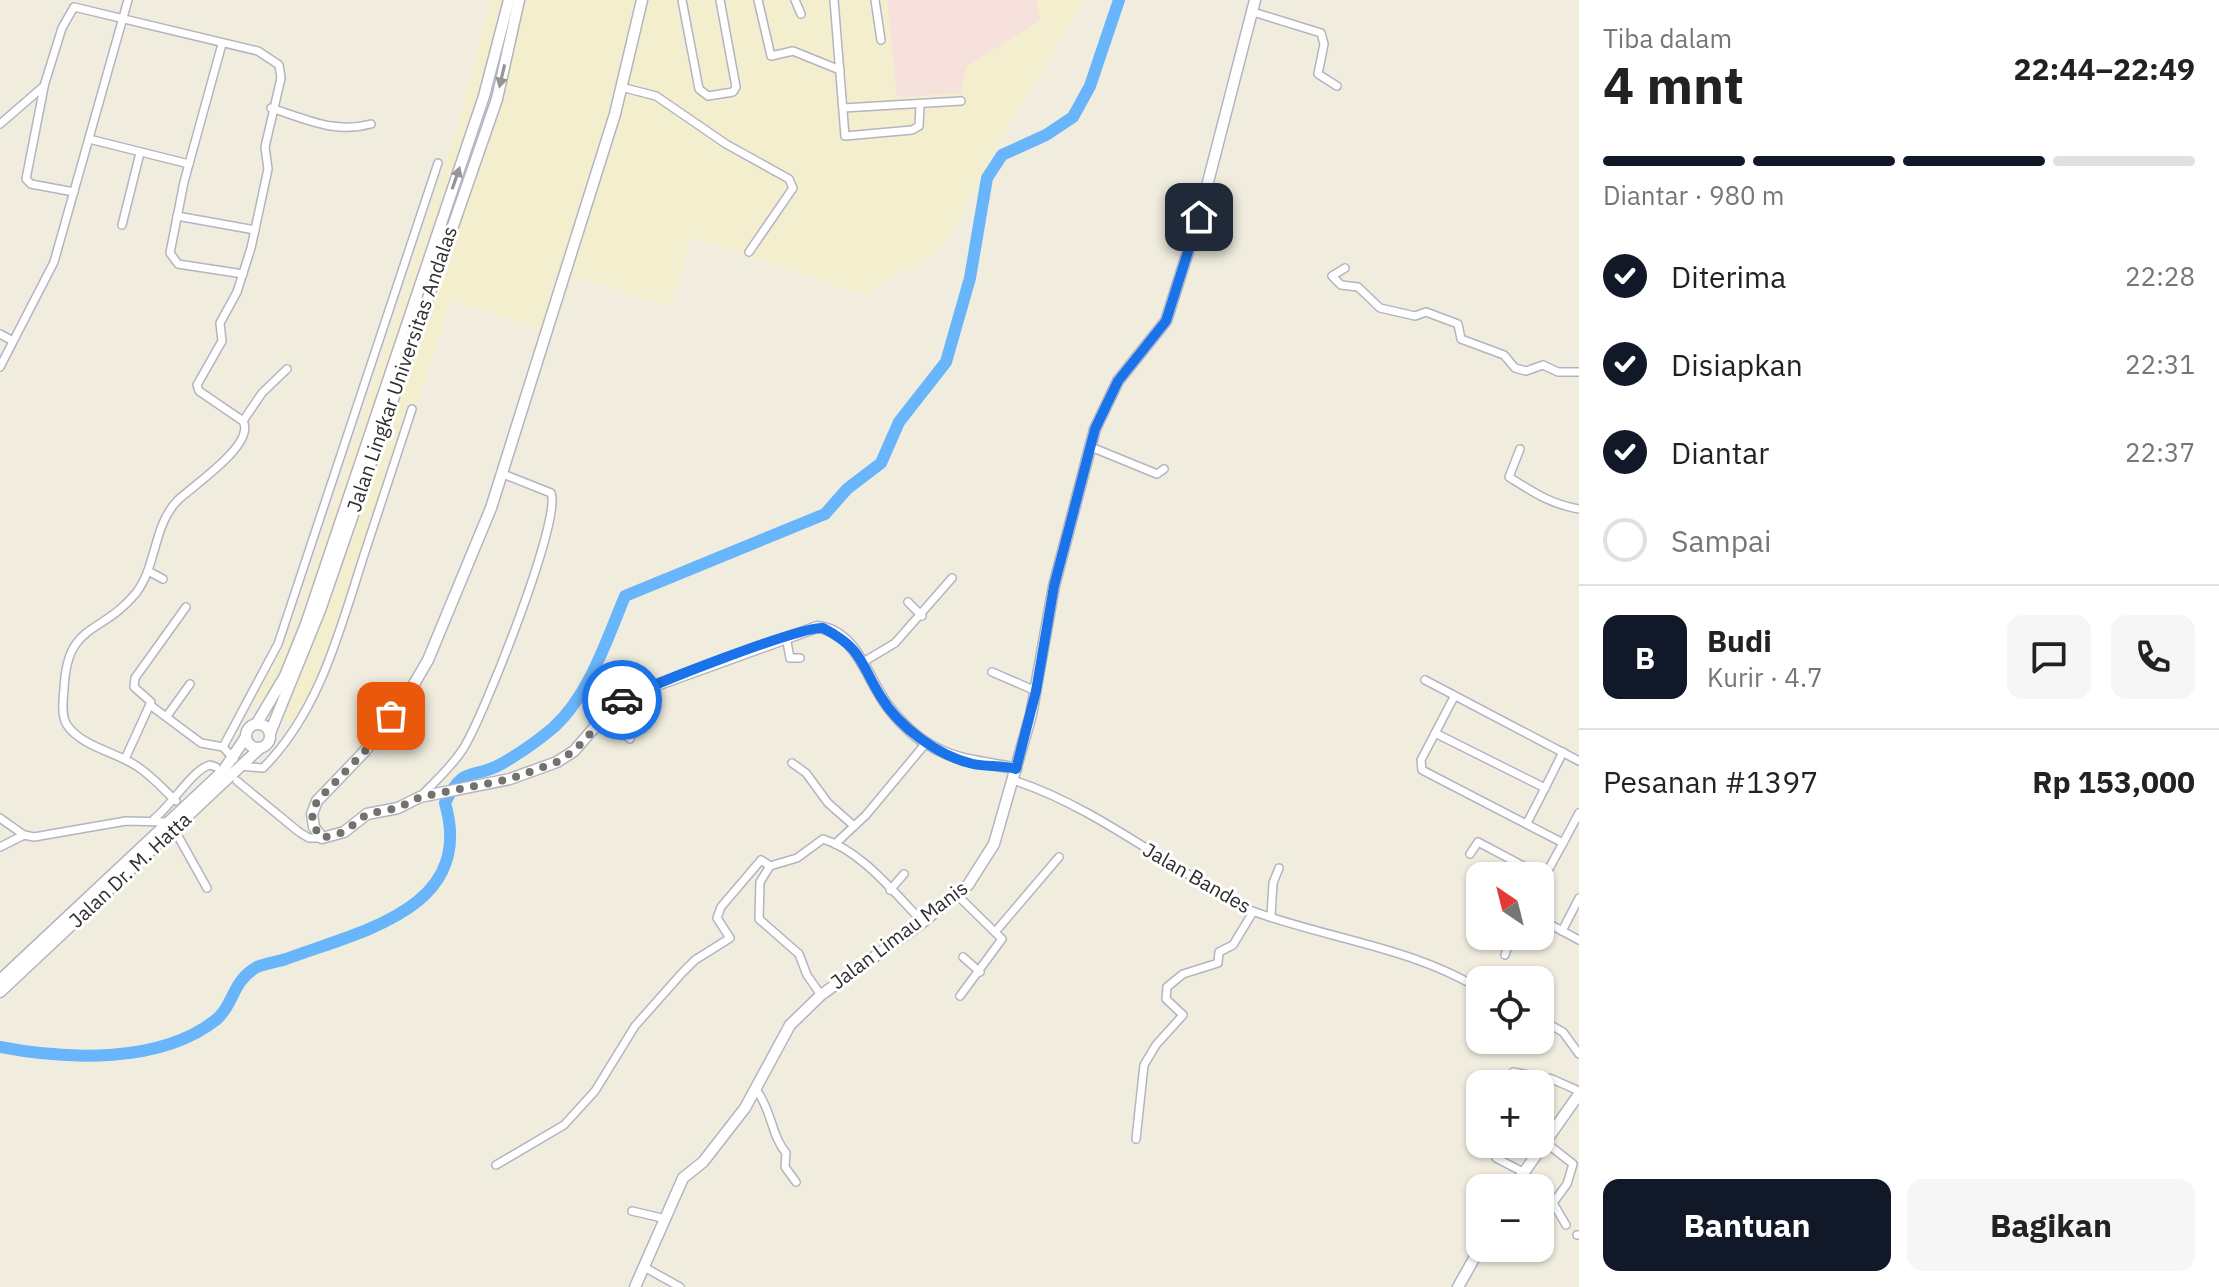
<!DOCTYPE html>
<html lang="id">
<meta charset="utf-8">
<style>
body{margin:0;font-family:"IBM Plex Sans",sans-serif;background:#f6f6f6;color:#222;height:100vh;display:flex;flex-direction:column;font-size:30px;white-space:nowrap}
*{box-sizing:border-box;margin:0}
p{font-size:26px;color:#767676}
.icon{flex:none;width:44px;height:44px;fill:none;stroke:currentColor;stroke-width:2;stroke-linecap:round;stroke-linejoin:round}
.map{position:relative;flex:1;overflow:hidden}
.drawer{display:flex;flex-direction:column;background:#fff;width:640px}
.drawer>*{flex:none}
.needle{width:52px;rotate:325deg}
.controls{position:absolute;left:1466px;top:862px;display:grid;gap:16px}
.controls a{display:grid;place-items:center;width:88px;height:88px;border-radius:16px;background:#fff;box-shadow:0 2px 6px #0004;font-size:40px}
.pin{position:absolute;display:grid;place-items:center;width:68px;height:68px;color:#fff;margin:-34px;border-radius:16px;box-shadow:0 4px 12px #0006}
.courier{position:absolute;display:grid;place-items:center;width:80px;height:80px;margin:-40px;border:6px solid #1a73e8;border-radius:50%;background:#fff;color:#222;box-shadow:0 2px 10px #0007}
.head em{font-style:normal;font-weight:700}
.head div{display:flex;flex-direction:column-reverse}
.head{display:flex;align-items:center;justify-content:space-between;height:136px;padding:0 24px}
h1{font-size:52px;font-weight:700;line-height:60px}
.bar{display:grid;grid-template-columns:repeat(4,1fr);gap:12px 8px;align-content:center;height:96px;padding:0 24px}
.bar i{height:10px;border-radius:6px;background:#e0e0e0}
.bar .active{background:#111827}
.bar p{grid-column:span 4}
.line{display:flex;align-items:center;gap:20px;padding:0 24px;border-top:2px solid #e0e0e0}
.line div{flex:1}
.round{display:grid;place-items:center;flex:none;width:84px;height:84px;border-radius:16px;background:#f6f6f6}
ol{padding:0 24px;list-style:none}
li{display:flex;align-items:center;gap:24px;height:88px}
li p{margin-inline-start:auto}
li .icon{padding:8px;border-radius:50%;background:#111827;color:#fff;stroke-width:4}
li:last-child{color:#767676}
li i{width:44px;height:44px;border:4px solid #e0e0e0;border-radius:50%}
.action{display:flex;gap:16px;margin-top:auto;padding:16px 24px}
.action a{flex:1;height:92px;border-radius:16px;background:#111827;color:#fff;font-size:32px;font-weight:700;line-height:92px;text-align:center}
.action a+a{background:#f6f6f6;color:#222}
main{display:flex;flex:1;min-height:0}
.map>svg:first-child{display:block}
.education{fill:#f3efce}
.medical{fill:#f7e1dc}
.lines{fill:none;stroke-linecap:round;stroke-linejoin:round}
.river{stroke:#68b5fc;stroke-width:12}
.street-casing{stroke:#b4b3c2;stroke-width:10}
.secondary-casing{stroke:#b4b3c2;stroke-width:13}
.street{stroke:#fff;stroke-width:7}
.secondary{stroke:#fff;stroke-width:10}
.oneway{fill:#969696}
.done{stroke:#72716c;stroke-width:8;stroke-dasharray:0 14.4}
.route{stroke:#1a73e8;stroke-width:10}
.labels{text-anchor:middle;stroke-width:6;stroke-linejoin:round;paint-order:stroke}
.street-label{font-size:20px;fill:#2e2e2e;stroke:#fff}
</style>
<main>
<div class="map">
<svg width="1579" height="1287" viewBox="0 0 1579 1287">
<rect width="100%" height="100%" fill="#f0eddf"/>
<!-- education -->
<path class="education" d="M491 0H1084L991 156 945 247 864 295 692 237 670 307 554 269 544 330 452 300 337 642 303 728 255 701 295 628 456 130Z"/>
<!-- medical -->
<path class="medical" d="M887 0H1036L1041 20 966 67 961 93 897 97Z"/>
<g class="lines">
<!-- river -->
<path class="river" d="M0 1047C67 1060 161 1064 217 1019 234 1004 232 981 257 967 266 963 277 962 286 959 361 931 476 909 445 803 465 762 473 781 503 763 520 753 539 740 554 727 589 695 607 639 625 596L825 514 847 489 881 463 899 422 946 362 970 278 987 178 1002 155 1046 135 1073 117 1090 86 1119 0"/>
<!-- street casing -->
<g class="street-casing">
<g id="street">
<path d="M682 0 699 89 708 96 733 92 736 87 720 0"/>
<path d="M758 0 771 56 793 51 840 70"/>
<path d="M795 0 801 14"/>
<path d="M834 0 845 136 912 130 919 126 920 106"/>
<path d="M875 0 881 40"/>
<path d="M1253 12 1321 33 1324 44 1318 74 1337 86"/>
<path d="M222 44 184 182 170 253 178 264 243 274"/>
<path d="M44 87 26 179 31 184 74 192"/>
<path d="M621 87 656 96 726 144 789 179 793 188 749 252"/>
<path d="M271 108C306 119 335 134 371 124"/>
<path d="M843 108 961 101"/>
<path d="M0 124 44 86 62 28 74 7 258 51 279 65 281 78 265 147 268 169 251 248 237 292 220 323 222 341 197 385 199 391 243 421C256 444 194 485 178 500 153 525 157 566 136 593 101 636 67 621 64 689 63 700 61 716 67 725 81 746 115 752 135 765 150 774 163 789 176 801"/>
<path d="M89 139 189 164"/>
<path d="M177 216 255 230"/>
<path d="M122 225 140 153"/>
<path d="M1345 268 1332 276 1341 285 1358 287 1380 308 1415 316 1426 312 1458 324 1461 339 1504 355 1515 368 1526 371 1543 365 1558 372H1579"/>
<path d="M0 334 13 341"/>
<path d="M0 367 54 262 128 0"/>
<path d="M243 421 262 393 287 369"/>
<path d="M1091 447 1157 474 1164 469"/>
<path d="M1520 449 1509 477C1533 492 1550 504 1579 509"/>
<path d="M148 571 163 579"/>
<path d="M908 602 922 616"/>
<path d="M786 637 790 658H800"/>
<path d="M865 661 895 643 952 578"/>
<path d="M992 672 1036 691"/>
<path d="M1425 680 1579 761"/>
<path d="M1454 697 1421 760 1422 770 1563 843 1579 813"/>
<path d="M150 705 201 743 223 747"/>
<path d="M167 716 190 684"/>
<path d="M604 717 630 739"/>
<path d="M1435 733 1545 788 1527 823"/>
<path d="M125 759 151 702 134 687 135 678 186 607"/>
<path d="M234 759 223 747 278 644 438 163"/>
<path d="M792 763 806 773 828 803 854 826"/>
<path d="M240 766 263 768C320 711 340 629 364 555 380 506 396 458 412 409"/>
<path d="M1013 780C1080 802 1136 843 1196 879 1215 889 1234 905 1255 912 1330 939 1410 947 1480 989"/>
<path d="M237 781 299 832 309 838H322"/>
<path d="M1545 788 1563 752"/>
<path d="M422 795C437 780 452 766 463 749 483 718 562 519 551 493L503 474"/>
<path d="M0 818 24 835 34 837 126 821 167 822"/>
<path d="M154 819C172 805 193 769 210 765L216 767"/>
<path d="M174 829 207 888"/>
<path d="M835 844 866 815 926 743"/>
<path d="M0 847 24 835"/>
<path d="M1470 854 1478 842 1544 877"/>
<path d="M1540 885 1563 843"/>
<path d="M890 890 904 874"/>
<path d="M957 895 1002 939 960 996"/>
<path d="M1271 916 1273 883 1279 868"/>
<path d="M1540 919 1579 940"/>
<path d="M996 931 1059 857"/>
<path d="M1562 931 1579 898"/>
<path d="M1505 955 1509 943 1507 936"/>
<path d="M963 957 980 972"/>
<path d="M821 995 807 975 799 954 759 919 760 882 770 866 797 858 823 839C862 851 895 894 923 922"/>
<path d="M1540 1019 1563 1032 1579 1054"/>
<path d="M1513 1072 1552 1079 1579 1091"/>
<path d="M757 1091C772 1111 771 1135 786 1153L785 1167 796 1182"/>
<path d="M1136 1139 1144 1065 1156 1045 1183 1015 1166 999 1167 987 1183 974 1218 963 1219 952 1233 945 1253 912"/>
<path d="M1545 1142 1573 1164 1567 1184 1553 1203 1566 1225"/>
<path d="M1496 1158 1523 1172"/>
<path d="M496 1165 564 1125 595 1091 635 1026 682 973 695 960 730 938 717 918 721 907 761 860 770 866"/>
<path d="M632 1211 666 1219"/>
<path d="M1577 1235H1579"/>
<path d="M644 1267 680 1287"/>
</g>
</g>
<!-- secondary casing -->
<g class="secondary-casing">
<g id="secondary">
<path d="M642 0 615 114 491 508 428 660 403 703 365 751 317 801 312 814 314 827 322 838 344 832 367 814 398 808 420 797 510 779 557 762 574 751 613 706 632 694 817 627C853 630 865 671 881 696 890 712 912 735 928 744 959 763 983 761 1016 769"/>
<path d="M257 723 285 676 306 624 484 96 509 0"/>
<circle cx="258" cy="736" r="12"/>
<path d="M270 733 320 610 497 99 519 0"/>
<path d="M0 980 223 771 246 737"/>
<path d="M0 992 260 748"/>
<path d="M1513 1188 1579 1094"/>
<path d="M635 1287 683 1178 703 1162 745 1108 790 1025 821 995 923 922 968 885 994 844 1031 715 1054 586 1095 429 1118 381 1166 321 1199 217 1255 0"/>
<path d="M1458 1287 1480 1248"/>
</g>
</g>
<!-- street -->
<use href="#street" class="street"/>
<!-- secondary -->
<use href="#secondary" class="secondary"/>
</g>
<!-- one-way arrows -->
<defs><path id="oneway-solid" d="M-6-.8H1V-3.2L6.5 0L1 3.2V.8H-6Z" transform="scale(2)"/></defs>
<g class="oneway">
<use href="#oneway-solid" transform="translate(502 76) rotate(103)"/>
<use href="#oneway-solid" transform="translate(456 178) rotate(-71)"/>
</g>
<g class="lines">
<!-- done -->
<path class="done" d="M391 716 365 751 317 801 312 814 314 827 322 838 344 832 367 814 398 808 420 797 510 779 557 762 574 751 622 700"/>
<!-- route -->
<path class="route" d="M622 700C647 686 801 626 823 628 863 649 860 663 881 697 899 727 938 756 973 764 987 767 1002 765 1016 769L1036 691 1054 586 1095 429 1118 381 1166 321 1199 217"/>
</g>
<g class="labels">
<!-- street labels -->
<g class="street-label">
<text transform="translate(402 369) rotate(-71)" y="7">Jalan Lingkar Universitas Andalas</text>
<text transform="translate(130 870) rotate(-43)" y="7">Jalan Dr. M. Hatta</text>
<text transform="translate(1197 878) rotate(30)" y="7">Jalan Bandes</text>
<text transform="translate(899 935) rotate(-37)" y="7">Jalan Limau Manis</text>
</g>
</g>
</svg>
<div class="controls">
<a><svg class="needle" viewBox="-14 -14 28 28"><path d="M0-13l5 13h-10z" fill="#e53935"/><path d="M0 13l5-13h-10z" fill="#767676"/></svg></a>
<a><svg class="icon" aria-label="locate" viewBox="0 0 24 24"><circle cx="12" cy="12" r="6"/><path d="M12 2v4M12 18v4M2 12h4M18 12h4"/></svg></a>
<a>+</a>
<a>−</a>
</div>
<div class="pin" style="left:391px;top:716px;background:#ea580c"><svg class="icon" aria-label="bag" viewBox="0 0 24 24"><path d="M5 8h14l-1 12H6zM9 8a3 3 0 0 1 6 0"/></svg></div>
<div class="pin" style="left:1199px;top:217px;background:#1f2937"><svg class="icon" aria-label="home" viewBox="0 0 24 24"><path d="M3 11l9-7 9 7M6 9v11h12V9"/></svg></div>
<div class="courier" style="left:622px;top:700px"><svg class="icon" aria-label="car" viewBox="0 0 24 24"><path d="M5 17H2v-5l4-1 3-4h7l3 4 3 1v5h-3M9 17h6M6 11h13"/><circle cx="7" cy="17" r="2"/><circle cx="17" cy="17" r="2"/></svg></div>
</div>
<section class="drawer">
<div class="head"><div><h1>4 mnt</h1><p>Tiba dalam</p></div><em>22:44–22:49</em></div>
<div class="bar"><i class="active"></i><i class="active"></i><i class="active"></i><i></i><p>Diantar · 980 m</p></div>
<ol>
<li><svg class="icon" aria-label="check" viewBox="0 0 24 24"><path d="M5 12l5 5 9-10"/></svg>Diterima<p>22:28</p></li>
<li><svg class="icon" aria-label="check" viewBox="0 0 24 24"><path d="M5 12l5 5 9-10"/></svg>Disiapkan<p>22:31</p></li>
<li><svg class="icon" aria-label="check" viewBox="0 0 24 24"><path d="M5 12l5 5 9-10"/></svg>Diantar<p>22:37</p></li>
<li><i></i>Sampai</li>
</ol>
<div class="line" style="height:144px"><b class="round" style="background:#111827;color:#fff">B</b><div><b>Budi</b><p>Kurir · 4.7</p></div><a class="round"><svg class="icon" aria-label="chat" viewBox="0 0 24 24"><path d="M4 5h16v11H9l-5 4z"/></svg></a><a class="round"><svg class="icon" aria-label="phone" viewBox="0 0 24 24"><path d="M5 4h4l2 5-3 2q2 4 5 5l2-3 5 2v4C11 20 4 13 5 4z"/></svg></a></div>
<div class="line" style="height:104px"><div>Pesanan #1397</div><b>Rp 153,000</b></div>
<div class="action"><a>Bantuan</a><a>Bagikan</a></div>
</section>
</main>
